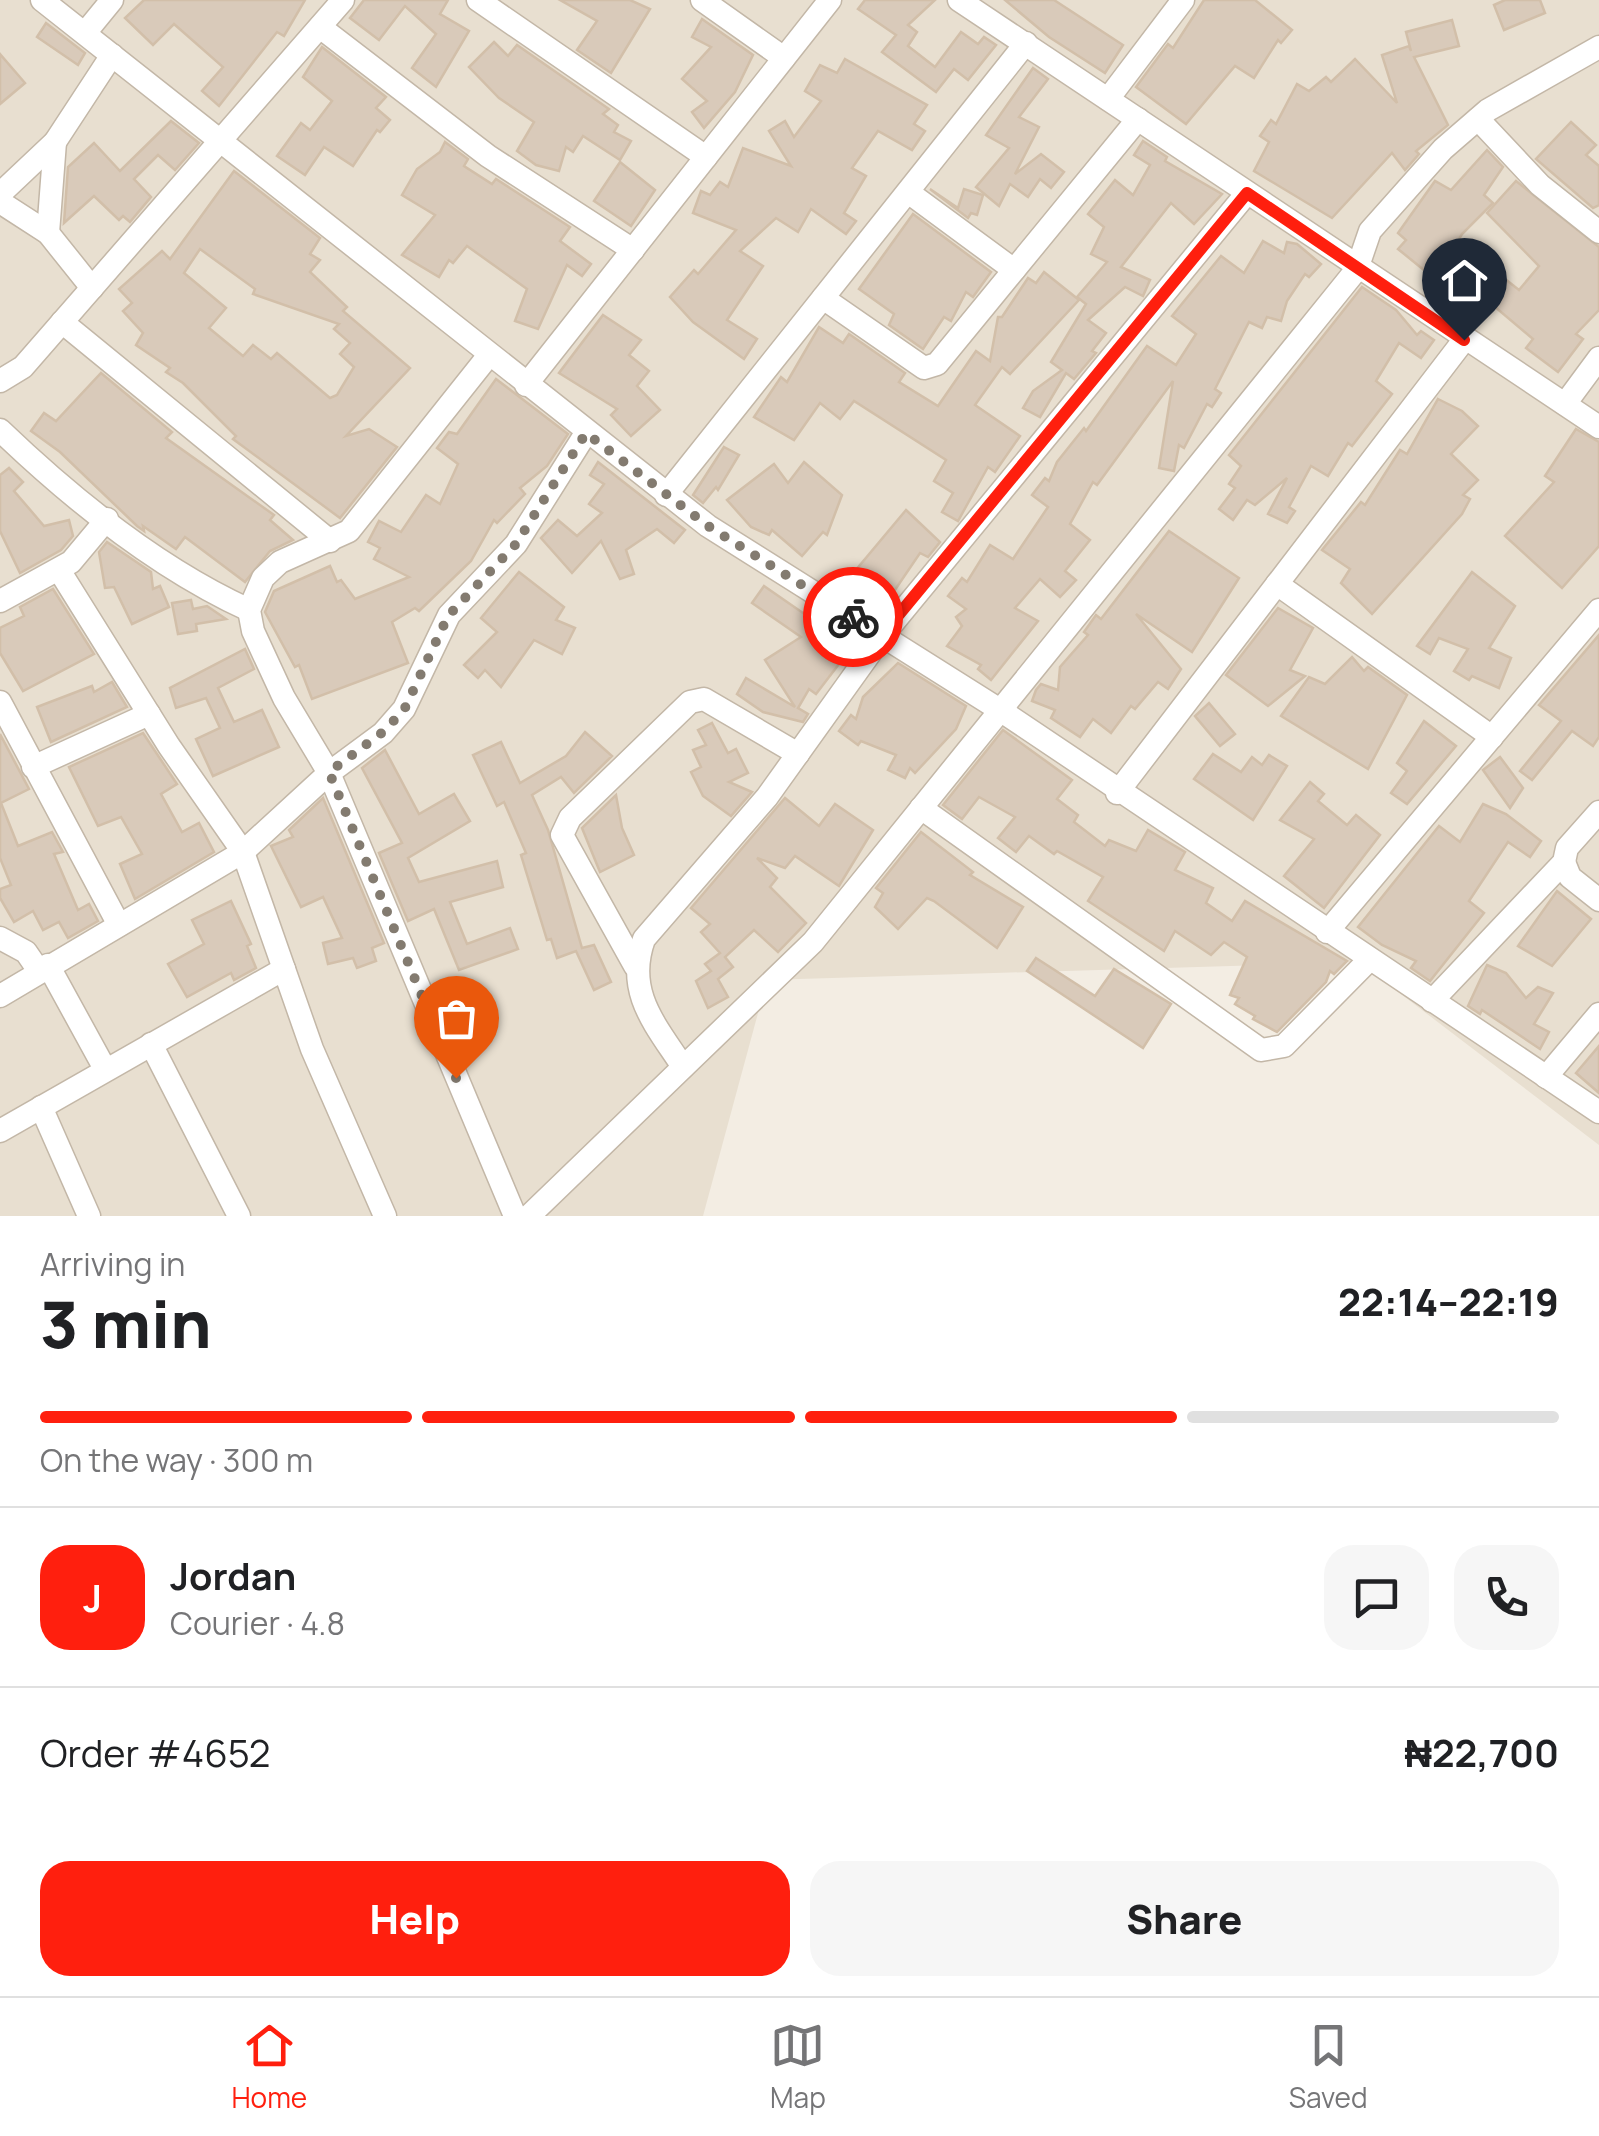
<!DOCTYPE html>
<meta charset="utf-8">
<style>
body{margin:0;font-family:Manrope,sans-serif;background:#f6f6f6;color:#202124;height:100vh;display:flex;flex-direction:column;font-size:38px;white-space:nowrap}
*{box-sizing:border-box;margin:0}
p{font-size:32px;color:#757577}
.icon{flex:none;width:55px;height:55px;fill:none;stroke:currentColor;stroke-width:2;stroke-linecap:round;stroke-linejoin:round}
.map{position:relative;height:1216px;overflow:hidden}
.drawer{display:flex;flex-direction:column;background:#fff;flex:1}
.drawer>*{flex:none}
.pin{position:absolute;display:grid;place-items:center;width:85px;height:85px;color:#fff;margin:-102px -42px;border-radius:50% 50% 50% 0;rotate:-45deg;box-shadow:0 0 10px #0007}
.pin .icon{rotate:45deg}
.courier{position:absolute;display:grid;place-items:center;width:100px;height:100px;margin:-50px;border:8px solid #ff1f0e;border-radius:50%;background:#fff;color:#222;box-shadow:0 2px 12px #0007}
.summary em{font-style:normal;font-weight:800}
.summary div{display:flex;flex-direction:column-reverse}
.summary{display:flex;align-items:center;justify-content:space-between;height:170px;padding:0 40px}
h1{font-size:65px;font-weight:800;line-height:75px}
.bar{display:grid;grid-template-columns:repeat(4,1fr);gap:15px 10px;align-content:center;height:120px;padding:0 40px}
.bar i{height:12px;border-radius:8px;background:#e0e0e0}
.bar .active{background:#ff1f0e}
.bar p{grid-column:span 4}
.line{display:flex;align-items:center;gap:25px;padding:0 40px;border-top:2px solid #e0e0e0}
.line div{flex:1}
.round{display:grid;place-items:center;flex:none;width:105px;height:105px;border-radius:30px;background:#f6f6f6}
.cta{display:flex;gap:20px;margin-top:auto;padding:20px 40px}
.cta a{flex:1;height:115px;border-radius:30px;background:#ff1f0e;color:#fff;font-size:40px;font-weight:800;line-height:115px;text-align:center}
.cta a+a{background:#f6f6f6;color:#202124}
.menu{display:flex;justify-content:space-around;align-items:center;height:140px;border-top:2px solid #e0e0e0;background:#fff;font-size:28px;color:#757577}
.menu a{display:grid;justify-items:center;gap:5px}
.menu .active{color:#ff1f0e}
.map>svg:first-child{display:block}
.residential{fill:#e8dfd0}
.building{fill:#d9caba;stroke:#d2bfa9;stroke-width:2.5;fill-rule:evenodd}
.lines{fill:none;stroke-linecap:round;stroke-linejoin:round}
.minor-casing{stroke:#c3b7a7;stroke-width:25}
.minor{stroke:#fff;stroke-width:22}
.done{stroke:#837b70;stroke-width:10;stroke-dasharray:0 18}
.route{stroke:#ff1f0e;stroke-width:12}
</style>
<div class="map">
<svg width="1599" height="1216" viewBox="0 0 1599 1216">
<rect width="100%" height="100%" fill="#f3ede3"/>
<!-- residential -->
<path class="residential" d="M0 0H1599V1145L1359 962 767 980 703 1216H0Z"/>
<!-- building -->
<g class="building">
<path d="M144 0H305L284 36 277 32 219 106 202 91 223 67 174 24 153 45 125 18Z"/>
<path d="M364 0H448L440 14 469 31 436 87 412 68 436 34 405 6 379 40 350 18Z"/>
<path d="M560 0H630L650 9 611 73 577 50 597 21Z"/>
<path d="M865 0H935L908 25 917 32 908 46 935 67 961 32 978 44 984 37 996 45 968 80 954 69 936 92 882 52 896 35 858 9Z"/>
<path d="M1005 0H1054L1123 45 1105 73 1049 37Z"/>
<path d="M1204 0H1255L1292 30 1281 43 1278 40 1254 78 1235 66 1186 124 1136 87 1168 44 1173 48Z"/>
<path d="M1505 0H1540L1545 13 1504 30 1494 5Z"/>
<path d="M702 19 753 55 735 92 704 128 692 112 707 101 682 79 711 47 692 37Z"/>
<path d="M1452 20 1459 46 1414 57 1448 125 1416 151 1419 154 1405 170 1392 153 1332 218 1254 171 1269 142 1260 136 1271 120 1276 124 1297 84 1309 91 1326 77 1331 82 1355 59 1397 103 1382 55 1409 46 1411 51 1406 32Z"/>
<path d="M46 23 85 53 78 65 37 37Z"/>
<path d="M494 42 508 56 517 45 609 109 603 114 618 125 614 132 631 141 620 160 583 136 573 152 566 147 559 171 536 165 517 151 534 122 499 98 469 67Z"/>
<path d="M322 47 386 97 376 108 390 120 380 132 377 130 353 166 324 147 305 175 277 156 301 123 310 130 332 101 303 77Z"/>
<path d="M0 54 25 83 0 104Z"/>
<path d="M845 59 927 105 914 124 925 131 912 150 878 131 852 168 866 176 844 213 856 221 846 234 811 209 798 232 776 218 740 251 763 266 727 320 757 339 744 359 693 322 670 297 694 270 698 274 736 230 693 213 701 191 710 195 720 182 728 187 743 148 791 166 769 131 785 121 794 137 821 101 805 91 820 65 837 73Z"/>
<path d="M1033 68 1048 79 1019 117 1039 127 1015 174 1041 154 1064 172 1051 188 1040 179 1028 197 1010 184 999 206 976 187 1009 148 986 135Z"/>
<path d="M171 121 199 143 175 170 158 155 134 179 151 197 130 222 123 216 119 220 94 196 64 223 68 167 94 143 120 171Z"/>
<path d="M1571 122 1596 145 1586 155 1599 166V205L1593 208 1536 159Z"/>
<path d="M1143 141 1167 157 1165 161 1222 194 1194 224 1171 203 1121 267 1150 280 1143 296 1125 287 1088 320 1106 333 1092 351 1096 353 1074 379 1066 373 1040 417 1023 408 1033 391 1062 370 1051 362 1086 304 1077 297 1107 262 1091 254 1104 227 1088 214 1115 180 1133 195 1150 165 1134 155Z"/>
<path d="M445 142 468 159 464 166 492 184 496 179 570 227 560 241 591 264 582 276 567 265 538 329 515 321 527 289 467 246 453 263 449 260 439 277 402 255 435 215 402 195 417 169 440 152Z"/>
<path d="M1487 150 1503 167 1484 195 1493 203 1462 234 1435 279 1398 249 1406 240 1398 233 1435 181 1451 190Z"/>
<path d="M620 162 655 190 631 226 594 201Z"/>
<path d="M234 171 320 238 310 254 320 260 310 272 347 307 343 311 410 368 346 436 369 429 397 447 340 518 233 439 236 436 183 383 166 372 170 368 136 345 143 333 123 311 132 303 119 289 162 251 170 259ZM200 249 255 289 253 294 339 324 334 329 350 343 340 354 354 367 337 395 330 398 277 353 271 359 253 345 243 356 209 328 226 308 184 273Z"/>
<path d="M1516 181 1599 247V310L1576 334 1583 339 1558 372 1526 348 1533 339 1468 284 1485 263 1519 290 1539 266 1487 213Z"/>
<path d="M930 189 958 208 964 189 983 195 977 215 971 213 968 218Z"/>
<path d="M913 214 991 272 973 297 966 292 951 321 944 317 923 349 889 325 894 314 859 289Z"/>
<path d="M1263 241 1284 253 1287 242 1297 244 1321 264 1309 277 1305 274 1287 301 1281 321 1267 317 1262 328 1249 322 1215 389 1221 393 1212 407 1207 404 1184 448 1179 445 1174 471 1159 468 1173 381 1097 485 1093 482 1070 524 1090 540 1065 571 1076 580 1060 597 1040 579 1015 608 1038 621 991 680 978 669 981 665 947 646 962 626 956 617 966 609 948 596 962 578 967 582 990 545 1013 559 1048 507 1032 495 1045 478 1049 481 1057 462 1084 428 1086 431 1147 346 1176 365 1196 334 1172 316 1221 256 1244 273Z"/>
<path d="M1044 272 1079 300 1010 374 1002 367 975 405 1020 436 995 472 988 467 958 521 942 512 953 493 934 481 946 460 854 401 840 419 820 403 794 440 754 417 781 377 787 382 819 327 843 343 849 334 905 373 899 382 938 406 976 351 990 361 998 317H1002L1028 278 1036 283Z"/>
<path d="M1362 287 1396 310 1417 335 1421 331 1434 340 1421 358 1399 343 1376 381 1392 394 1352 446 1348 443 1328 476 1311 466 1289 507 1295 511 1287 523 1268 514 1287 478 1255 505 1247 500 1233 520 1219 509 1235 488 1229 484 1241 466 1229 455Z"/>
<path d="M603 315 641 340 629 355 649 371 637 386 660 410 631 436 611 415 617 409 559 373Z"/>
<path d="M101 373 172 432 166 438 274 515 270 520 293 540 270 551 245 582 185 537 176 549 143 526 144 531 137 526 60 452 31 431 44 413 56 421Z"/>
<path d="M496 379 568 434 547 466 520 488 525 494 497 523 494 520 471 561 419 611 415 608 392 622 408 663 312 699 299 665 295 667 265 612 274 591 330 566 337 582 341 580 355 599 409 577 374 559 380 548 368 542 379 521 401 532 426 495 440 504 458 464 437 448 449 432 457 434Z"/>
<path d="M1438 399 1462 411 1478 426 1451 454 1478 480 1463 495 1470 499 1462 514 1372 614 1341 583 1350 569 1322 550 1361 502 1365 505 1400 450 1407 454Z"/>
<path d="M1576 429 1599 442V546L1562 588 1505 536 1554 482 1545 476Z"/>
<path d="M724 447 739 455 718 490 716 487 703 503 693 495Z"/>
<path d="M598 462 685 530 674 543 657 529 626 550 634 574 620 579 601 541 572 573 541 538 558 520 577 536 602 513 589 504 604 484 590 475Z"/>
<path d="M804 462 842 495 827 535 823 532 802 556 772 530 769 535 751 527 727 500 774 464 788 483Z"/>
<path d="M9 468 23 482 14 491 44 526 69 520 73 536 61 550 20 573 0 531V475Z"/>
<path d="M906 510 940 542 928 557 920 553 884 606 845 583Z"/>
<path d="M1169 531 1239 578 1192 652 1136 614 1181 669 1168 689 1158 682 1135 709 1131 706 1111 733 1093 719 1080 737 1051 718 1055 710 1032 701 1036 690 1041 684 1058 690 1060 667 1088 635 1084 632 1096 615 1101 619Z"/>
<path d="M107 542 151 572 153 589 160 586 169 607 132 624 114 587 105 588 99 552Z"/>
<path d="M519 572 564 607 556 620 575 628 562 654 534 640 501 687 485 670 478 678 464 665 497 632 481 618Z"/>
<path d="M1472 572 1515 606 1489 648 1511 658 1499 688 1472 676 1469 680 1454 671 1468 649 1439 638 1430 654 1417 646Z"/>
<path d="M764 586 852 647 816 694 809 689 798 708 808 714 803 722 763 712 737 694 746 678 795 707 765 660 801 637 752 603Z"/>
<path d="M53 589 94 654 23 691 0 653V628L24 616 20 607Z"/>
<path d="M191 600 193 609 207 606 226 619 196 624 197 631 178 634 172 603Z"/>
<path d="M1278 608 1313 628 1290 670 1305 676 1268 706 1226 675Z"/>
<path d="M1599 635V737L1593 746 1572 731 1532 780 1520 771 1561 721 1539 705Z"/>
<path d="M245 649 254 669 218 688 234 722 262 710 279 747 213 776 196 739 220 728 206 698 176 708 170 688Z"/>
<path d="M1352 657 1364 671 1368 667 1407 695 1368 769 1281 716 1309 677 1325 684Z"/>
<path d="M898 663 966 706 956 729 915 773 910 768 905 778 888 770 896 755 861 741 858 745 839 731 851 715 856 719 863 697Z"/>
<path d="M112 682 127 707 51 742 37 707 92 686 94 692Z"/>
<path d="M1209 703 1235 734 1220 746 1195 716Z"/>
<path d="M1424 721 1456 746 1407 804 1391 793 1407 771 1397 763Z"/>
<path d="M712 723 728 753 736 749 748 773 729 782 752 792 731 816 703 796 691 772 701 767 693 750 706 745 698 730Z"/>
<path d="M1003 730 1072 780 1057 799 1078 815 1074 822 1105 846 1109 840 1136 851 1148 830 1185 852 1175 870 1213 888 1206 903 1232 921 1245 901 1347 961 1334 974 1330 971 1326 982 1277 1032 1253 1019 1255 1016 1235 1004 1239 998 1230 995 1247 957 1224 942 1211 955 1175 931 1164 951 1088 901 1103 877 1057 851 1054 854 1029 836 1016 852 998 838 1015 817 979 797 962 819 943 805Z"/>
<path d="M585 732 612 756 574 793 561 777 532 795 548 830 582 948 594 945 611 982 594 990 576 951 557 958 551 939 547 940 521 855 526 853 504 802 497 806 473 755 501 742 520 783 566 756Z"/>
<path d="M143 733 177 784 161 794 182 832 199 823 214 852 135 899 120 864 142 854 121 817 98 826 69 767Z"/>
<path d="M0 734 29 789 1 803 18 846 52 832 63 852 54 854 78 910 89 904 98 921 68 938 59 922 43 930 33 911 14 922 0 898V889L11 885 0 858Z"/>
<path d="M385 750 419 814 454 794 470 821 408 858 419 882 497 861 503 887 450 902 467 944 510 928 518 949 459 970 434 909 408 921 379 853 402 843 362 768Z"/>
<path d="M1213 754 1241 772 1252 757 1262 765 1269 755 1287 766 1253 820 1194 779Z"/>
<path d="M1500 757 1523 788 1510 808 1483 770Z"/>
<path d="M1310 782 1324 794 1318 801 1347 825 1356 815 1380 835 1324 908 1284 876 1314 839 1280 820Z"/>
<path d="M616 795 622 828 634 855 600 872 582 828Z"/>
<path d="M323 798 384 943 372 948 376 961 357 968 353 958 328 964 323 943 342 938 323 897 301 907 271 846 293 837 289 830Z"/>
<path d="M785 798 819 826 835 804 873 830 839 886 795 856 785 868 757 858 777 878 770 887 806 923 778 952 754 930 725 957 733 967 718 979 728 997 708 1008 696 981 711 971 705 964 720 953 701 932 710 924 691 908Z"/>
<path d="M1483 804 1506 814 1541 841 1530 857 1508 842 1469 901 1484 913 1430 981 1411 968 1416 961 1382 945 1358 927 1439 826 1460 842Z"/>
<path d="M921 832 973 872 970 875 1023 907 997 948 934 901 927 898 898 929 875 907 883 893 876 888Z"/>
<path d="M1557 891 1591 919 1552 966 1518 946Z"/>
<path d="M231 901 251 944 247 946 256 968 234 980 231 973 187 997 168 964 204 944 192 920Z"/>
<path d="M1036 958 1095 996 1114 969 1171 1004 1143 1048 1027 971Z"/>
<path d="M1487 965 1506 973 1526 998 1538 987 1553 993 1534 1024 1549 1032 1540 1049 1482 1010 1480 1014 1468 1006Z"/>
<path d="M1599 1046V1093L1576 1073Z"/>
</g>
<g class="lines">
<!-- minor casing -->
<g class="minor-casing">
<g id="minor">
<path d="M42 0 708 526 1000 710 1599 1112"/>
<path d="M478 0 706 157"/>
<path d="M702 0 784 58"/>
<path d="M959 0 1599 427"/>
<path d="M320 27 488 156 633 250"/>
<path d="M85 33 112 0"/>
<path d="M1108 99 1183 0"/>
<path d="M1478 119 1540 185 1599 232"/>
<path d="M908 192 1014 270"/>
<path d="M0 194 55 142 112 55"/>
<path d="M0 202 48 233 92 288"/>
<path d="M48 233 55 142"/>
<path d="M823 298 924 368 937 364 1138 119"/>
<path d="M62 322 330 541"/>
<path d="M489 355 349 531 280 562 263 578 249 610 253 631 284 698 329 773 515 1216"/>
<path d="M0 381 23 367 343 0"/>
<path d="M526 385 830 0"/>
<path d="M1565 404 1599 358"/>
<path d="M0 430C73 500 157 568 249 610"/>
<path d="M666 495 1026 43"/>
<path d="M59 570 169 746 243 852 312 1049 385 1216"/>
<path d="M1277 584 1492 737"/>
<path d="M0 601 71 562 107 519"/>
<path d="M0 702 119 925"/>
<path d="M33 767 149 714"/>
<path d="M1117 793 1464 340"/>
<path d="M921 808 1261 1050 1284 1046 1369 960"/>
<path d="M1564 862 1570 877 1599 900"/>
<path d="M1327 932 1599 610"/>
<path d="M0 938 26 952 39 971"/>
<path d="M48 965 105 1069"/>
<path d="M635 966 562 835 570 818 690 702 704 699 798 754"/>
<path d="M0 996 243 852 329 773 383 733 404 709 449 615 516 544 586 433"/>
<path d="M1432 1001 1564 862 1567 848 1599 812"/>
<path d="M151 1044 239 1216"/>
<path d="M683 1067C655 1024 625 992 644 939L767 797 883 635 1247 193"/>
<path d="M1546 1077 1599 1014"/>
<path d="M41 1107 89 1216"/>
<path d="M0 1131 284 969"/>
<path d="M529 1216 813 942 1357 269 1370 231 1443 149 1488 110 1599 47"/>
</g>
</g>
<!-- minor -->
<use href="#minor" class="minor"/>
</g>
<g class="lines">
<!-- done -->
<path class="done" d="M456 1078 329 772 383 732 404 710 448 616 516 544 586 433 708 526 853 617"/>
<!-- route -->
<path class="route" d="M853 617 882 635 1247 193 1464 340"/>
</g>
</svg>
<div class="pin" style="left:456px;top:1078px;background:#ea580c"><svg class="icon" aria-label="bag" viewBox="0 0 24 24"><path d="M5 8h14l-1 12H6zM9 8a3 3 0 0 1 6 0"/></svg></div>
<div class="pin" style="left:1464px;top:340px;background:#1f2937"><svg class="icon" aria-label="home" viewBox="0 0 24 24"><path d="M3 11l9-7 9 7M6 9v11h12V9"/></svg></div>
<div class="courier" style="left:853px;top:617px"><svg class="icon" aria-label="bike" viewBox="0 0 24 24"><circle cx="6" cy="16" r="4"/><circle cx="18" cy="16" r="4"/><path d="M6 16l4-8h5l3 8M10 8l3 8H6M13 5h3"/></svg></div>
</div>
<section class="drawer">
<div class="summary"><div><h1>3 min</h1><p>Arriving in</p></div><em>22:14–22:19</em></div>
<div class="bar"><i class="active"></i><i class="active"></i><i class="active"></i><i></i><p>On the way · 300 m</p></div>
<div class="line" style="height:180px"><b class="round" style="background:#ff1f0e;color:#fff">J</b><div><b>Jordan</b><p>Courier · 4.8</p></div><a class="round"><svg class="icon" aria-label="chat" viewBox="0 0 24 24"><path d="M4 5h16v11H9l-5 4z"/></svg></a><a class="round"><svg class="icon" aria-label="phone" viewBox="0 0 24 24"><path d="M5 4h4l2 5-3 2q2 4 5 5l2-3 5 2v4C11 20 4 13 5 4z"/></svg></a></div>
<div class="line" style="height:130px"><div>Order #4652</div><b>₦22,700</b></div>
<div class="cta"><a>Help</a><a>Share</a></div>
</section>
<nav class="menu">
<a class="active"><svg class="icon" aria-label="home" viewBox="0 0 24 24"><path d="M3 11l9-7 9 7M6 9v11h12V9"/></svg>Home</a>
<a><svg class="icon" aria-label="map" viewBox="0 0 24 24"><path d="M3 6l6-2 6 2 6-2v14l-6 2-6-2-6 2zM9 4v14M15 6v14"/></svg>Map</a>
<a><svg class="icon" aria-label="saved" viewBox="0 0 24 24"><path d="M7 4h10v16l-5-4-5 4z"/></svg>Saved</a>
</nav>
